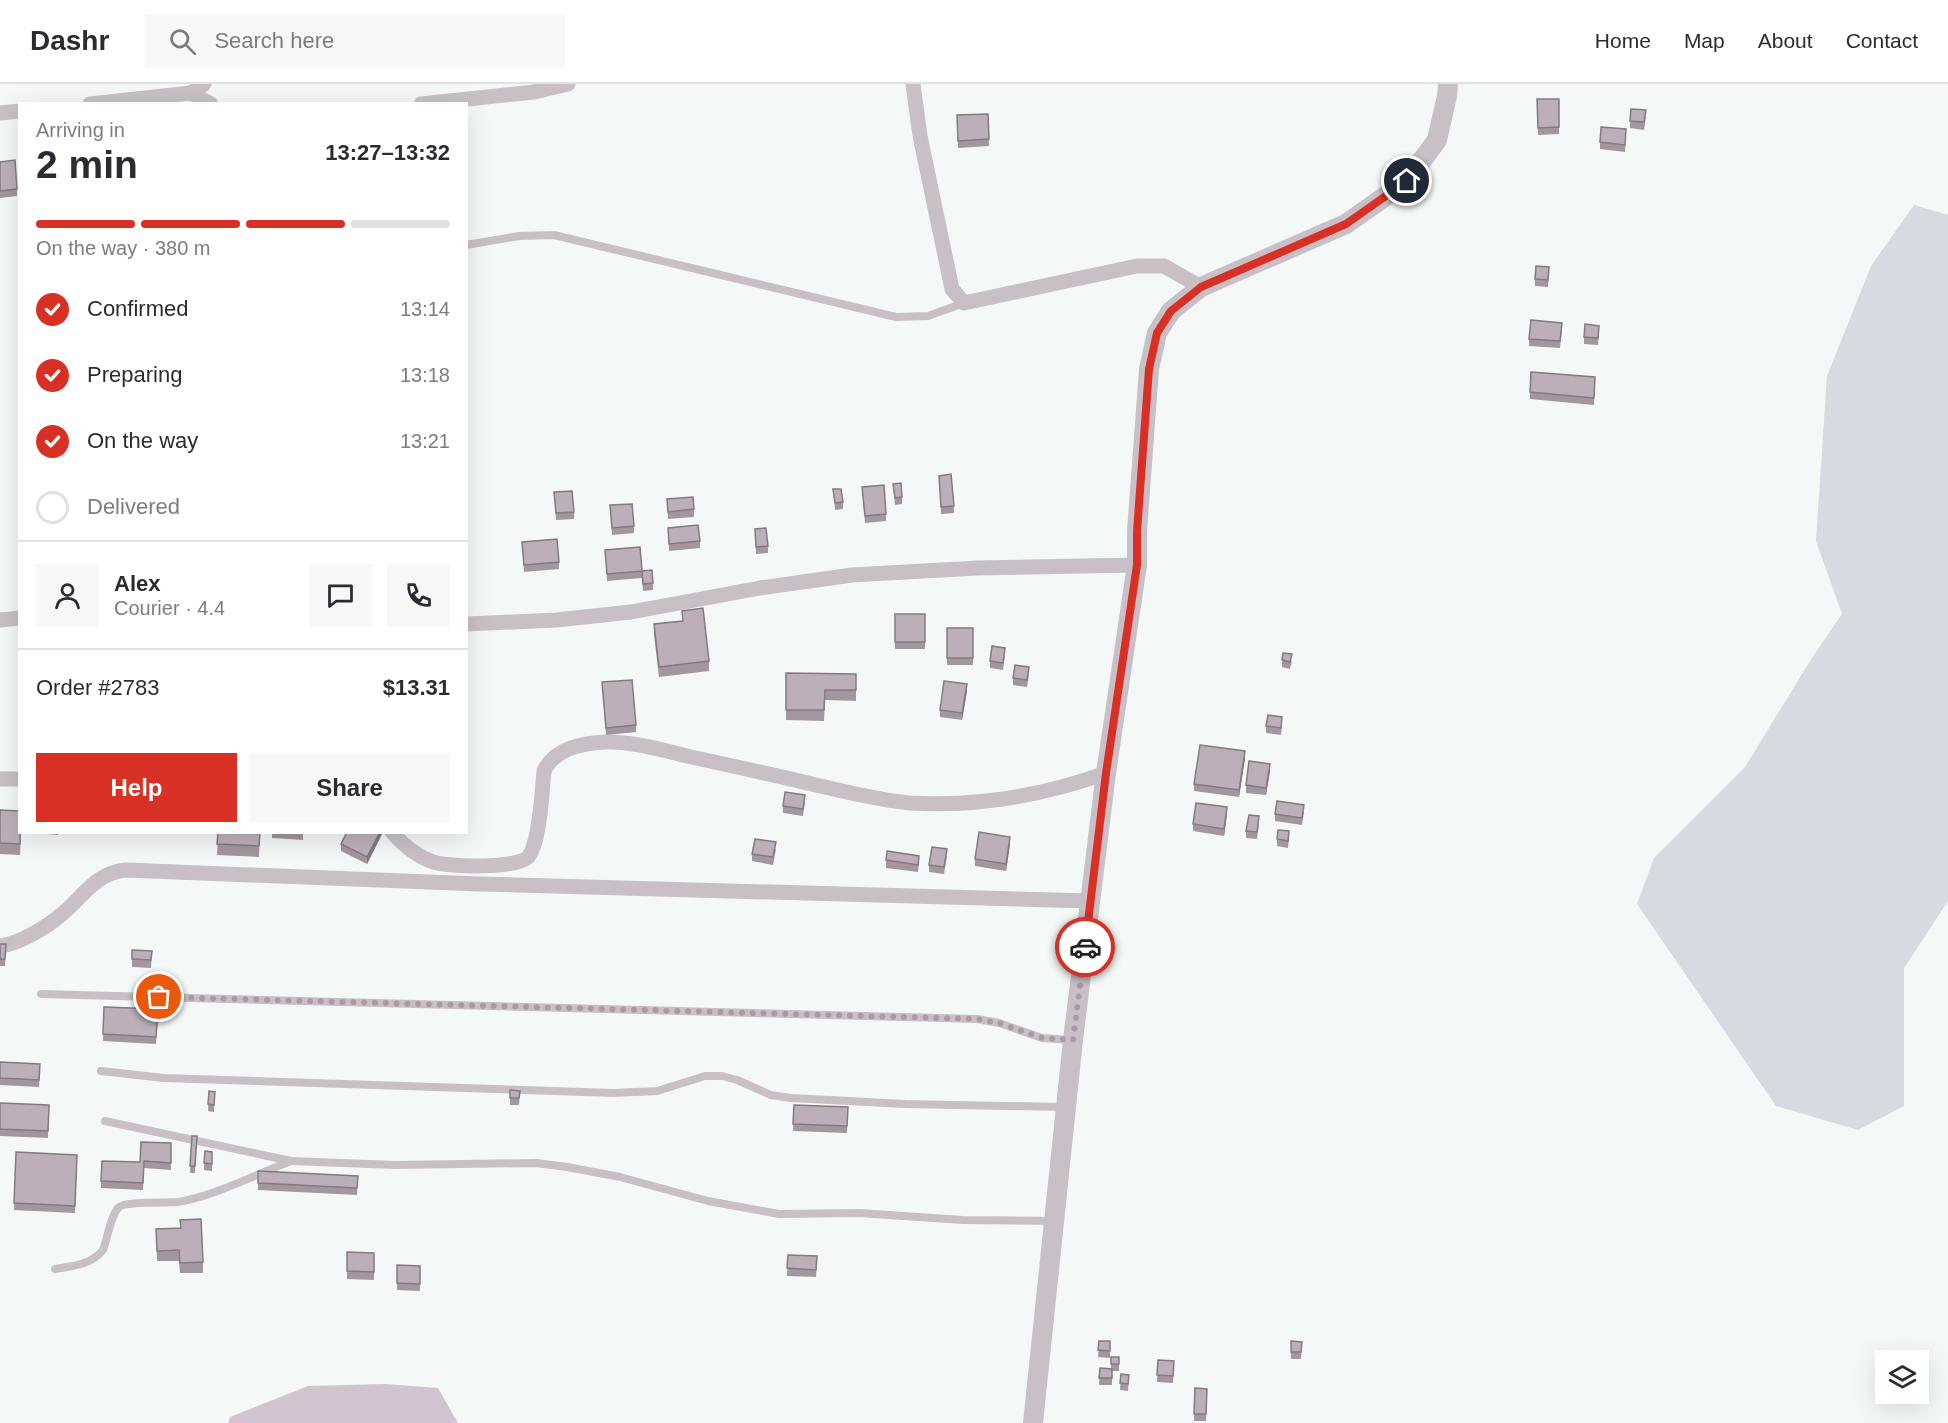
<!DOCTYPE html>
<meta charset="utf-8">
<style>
body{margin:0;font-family:Arial,sans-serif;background:#f7f7f7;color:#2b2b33;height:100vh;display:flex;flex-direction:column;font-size:22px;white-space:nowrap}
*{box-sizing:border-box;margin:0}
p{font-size:20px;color:#7c7c81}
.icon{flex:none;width:33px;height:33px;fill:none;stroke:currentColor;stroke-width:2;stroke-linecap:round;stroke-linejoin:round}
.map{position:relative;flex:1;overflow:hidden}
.details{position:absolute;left:18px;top:18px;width:450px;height:732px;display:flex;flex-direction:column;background:#fff;border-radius:0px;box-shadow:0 6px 24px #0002}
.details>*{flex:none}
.buttons{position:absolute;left:1875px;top:1266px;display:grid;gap:12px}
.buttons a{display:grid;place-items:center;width:54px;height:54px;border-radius:0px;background:#fff;box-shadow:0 6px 24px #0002;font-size:30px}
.pin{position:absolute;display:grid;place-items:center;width:51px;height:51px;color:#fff;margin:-26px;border:3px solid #fff;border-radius:50%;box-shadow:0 2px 6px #0007}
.courier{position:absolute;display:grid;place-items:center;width:60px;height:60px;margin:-30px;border:4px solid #d93025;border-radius:50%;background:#fff;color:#222;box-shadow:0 2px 8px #0007}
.overview em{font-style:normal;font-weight:700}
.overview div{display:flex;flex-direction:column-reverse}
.overview{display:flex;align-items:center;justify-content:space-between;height:102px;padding:0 18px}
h1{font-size:39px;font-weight:700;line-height:45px}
.bar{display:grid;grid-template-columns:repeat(4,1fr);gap:9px 6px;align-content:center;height:72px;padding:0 18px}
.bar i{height:8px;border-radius:4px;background:#e1e1e2}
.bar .selected{background:#d93025}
.bar p{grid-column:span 4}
.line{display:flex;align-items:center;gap:15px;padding:0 18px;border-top:2px solid #e1e1e2}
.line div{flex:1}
.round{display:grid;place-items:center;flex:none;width:63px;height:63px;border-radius:0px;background:#f7f7f7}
ol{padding:0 18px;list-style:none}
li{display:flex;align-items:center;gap:18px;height:66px}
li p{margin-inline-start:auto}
li .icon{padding:6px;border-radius:50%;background:#d93025;color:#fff;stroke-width:4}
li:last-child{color:#7c7c81}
li i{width:33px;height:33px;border:3px solid #e1e1e2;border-radius:50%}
.cta{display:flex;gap:12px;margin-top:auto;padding:12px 18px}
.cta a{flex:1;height:69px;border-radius:0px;background:#d93025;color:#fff;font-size:24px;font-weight:700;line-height:69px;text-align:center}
.cta a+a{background:#f7f7f7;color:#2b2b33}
header{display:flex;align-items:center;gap:36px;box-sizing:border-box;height:84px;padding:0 30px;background:#fff;border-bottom:2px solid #e1e1e2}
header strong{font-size:28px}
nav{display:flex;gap:33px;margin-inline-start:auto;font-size:21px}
.search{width:420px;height:54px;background:#f7f7f7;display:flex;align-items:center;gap:15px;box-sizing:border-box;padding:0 21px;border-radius:0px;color:#7c7c81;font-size:22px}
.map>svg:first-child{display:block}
.green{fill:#d5dbe0}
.water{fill:#d2c3d0}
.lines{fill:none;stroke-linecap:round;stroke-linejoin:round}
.service{stroke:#c9c0c7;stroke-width:8}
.minor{stroke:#c9c0c7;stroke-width:15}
.tertiary{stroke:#c9c0c7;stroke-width:20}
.wall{fill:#a296a0}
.shaded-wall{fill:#847a82}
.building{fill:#bcafba;stroke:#847a82;stroke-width:1.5}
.done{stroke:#ad98a8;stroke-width:6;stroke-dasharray:0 10.8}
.route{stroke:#d93025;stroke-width:8}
</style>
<header>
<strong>Dashr</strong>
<div class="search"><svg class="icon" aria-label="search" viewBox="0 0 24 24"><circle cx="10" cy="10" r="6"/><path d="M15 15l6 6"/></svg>Search here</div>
<nav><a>Home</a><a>Map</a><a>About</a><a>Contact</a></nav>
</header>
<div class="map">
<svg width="1948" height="1339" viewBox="0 0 1948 1339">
<rect width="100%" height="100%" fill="#f4f8f7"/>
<!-- green -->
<path class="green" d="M1914 121 1948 131V817L1904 884V1022L1858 1046 1776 1022 1637 820 1654 774 1745 683 1810 577 1842 530 1816 457 1827 292 1871 182Z"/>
<!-- water -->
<path class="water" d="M385 1300 438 1304 458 1339H228L230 1333 308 1302Z"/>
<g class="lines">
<!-- service -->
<g class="service">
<path d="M466 161 519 152 554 151 896 233 928 232 964 219"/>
<path d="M41 910 977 935 999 939 1042 954 1071 956"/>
<path d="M101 987 164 994 614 1009 657 1007 705 992H722L737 996 771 1011 791 1014 905 1020 1064 1023"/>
<path d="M105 1037 291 1077 395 1081 536 1079 567 1083 620 1093 708 1117 779 1130 859 1129 963 1136 1053 1137"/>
<path d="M55 1185C73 1182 91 1181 103 1166 107 1156 111 1130 119 1123 125 1117 167 1119 178 1118 212 1113 257 1090 291 1077"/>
</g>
<!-- minor -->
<g class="minor">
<path d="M913 0 920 52 952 205 964 219 1137 182H1164L1201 203"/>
<path d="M191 9 211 20"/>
<path d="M90 20 191 9 204 0"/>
<path d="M421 20 534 8 568 0"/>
<path d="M0 29 20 27"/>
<path d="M0 536 20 534"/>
<path d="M466 540 556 536 631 528 760 504 852 491 978 484 1137 481"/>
<path d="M0 695H20"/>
<path d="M392 748C403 761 416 772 433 778 448 783 517 785 528 773 540 759 542 707 544 687 555 664 582 659 606 658 632 657 666 667 691 673 733 682 774 691 816 701 847 708 877 716 910 719 979 723 1042 712 1106 689"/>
<path d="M0 862C19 860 47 843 62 830 84 812 95 789 126 786L479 800 1091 817"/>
</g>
<!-- tertiary -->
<path class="tertiary" d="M1033 1339 1073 956 1106 689 1137 481V447L1149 285 1157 249 1171 227 1201 203 1346 140 1407 97 1437 56 1447 12 1448 0"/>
</g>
<!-- wall -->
<g class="wall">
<path d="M1537 15H1559V50L1538 51Z"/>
<path d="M988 30 989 62 958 64 957 31Z"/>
<path d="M1646 33 1644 46 1630 44V37Z"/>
<path d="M1626 52 1625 68 1600 65V58Z"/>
<path d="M0 78 17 105V112L0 114Z"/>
<path d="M1549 190 1548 203 1535 202V195Z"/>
<path d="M1562 246 1560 264 1529 262V255Z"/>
<path d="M1599 249 1598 261 1584 260V253Z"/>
<path d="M1595 300 1594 321 1530 315V308Z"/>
<path d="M939 392 954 422V429L941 430Z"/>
<path d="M893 400 902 413V420L895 421Z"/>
<path d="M862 403 886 430V437L865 439Z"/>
<path d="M833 405 843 418V425L835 426Z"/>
<path d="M554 408 574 428V435L556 436Z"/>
<path d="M667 415 694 425V433L668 435Z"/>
<path d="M610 421 634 442V449L612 451Z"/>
<path d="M668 444 700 457V464L669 467Z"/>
<path d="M755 445 768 462V469L756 470Z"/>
<path d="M522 458 559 478V485L524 488Z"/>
<path d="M605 466 642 487 653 499V506L643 507 642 494 607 497Z"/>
<path d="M682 527 709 577V587L659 593 654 551V540L682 537Z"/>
<rect x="895" y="530" width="30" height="35"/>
<rect x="947" y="544" width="26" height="37"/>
<path d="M1005 571 1003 586 990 584V577Z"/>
<path d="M1282 576 1292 577 1290 585 1282 583Z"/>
<path d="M786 589 856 590V617L825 616 824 637 786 636Z"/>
<path d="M1029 590 1027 603 1013 601V594Z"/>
<path d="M602 598 636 641V648L606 651Z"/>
<path d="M967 607 962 636 940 633V626Z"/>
<path d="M1282 640 1281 651 1266 649V642Z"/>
<path d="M1245 674 1239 713 1194 707V700Z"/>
<path d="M1270 687 1266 711 1246 709V701Z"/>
<path d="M805 718 803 732 783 729V722Z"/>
<path d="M0 726 21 748 20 771 0 770Z"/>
<path d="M1304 728 1302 741 1275 737V730Z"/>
<path d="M1227 730 1224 752 1193 747V740Z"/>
<path d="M1259 739 1257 755 1246 754V747Z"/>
<path d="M25 748H58V751Z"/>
<path d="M218 748H260L259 773 217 771Z"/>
<path d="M272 748H303V756L272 754Z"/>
<path d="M383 748 367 780 341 767V760Z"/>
<path d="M1289 754 1288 764 1277 762V755Z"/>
<path d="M1010 760 1006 787 975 782V775Z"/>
<path d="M776 765 773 781 752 777V770Z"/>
<path d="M947 772 944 790 929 788V781Z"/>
<path d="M886 776 919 779 918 788 886 784Z"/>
<path d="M0 860H6L5 882H0Z"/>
<path d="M152 867 151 884 132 883V875Z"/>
<path d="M104 923 158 932 156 960 103 957Z"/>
<path d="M0 978 40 980 39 1003 0 1001Z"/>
<path d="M510 1006 520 1007 519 1021H510Z"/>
<path d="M209 1007 215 1008 214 1028 208 1027Z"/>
<path d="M0 1019 49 1021 48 1054 0 1052Z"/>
<path d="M794 1021 848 1023 847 1049 793 1047Z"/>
<path d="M192 1052H197L195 1089H190Z"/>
<path d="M171 1059V1086L144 1084 143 1106 101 1104V1097L140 1078Z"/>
<path d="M205 1067 212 1068V1087L204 1086Z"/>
<path d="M16 1068 77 1071 75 1129 14 1126Z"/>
<path d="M258 1087 358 1092 357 1111 258 1106Z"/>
<path d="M156 1145 203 1178V1189H180L179 1177H157Z"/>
<path d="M374 1169V1196L347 1195V1187Z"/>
<path d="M788 1171 817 1172 816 1193 787 1192Z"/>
<path d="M420 1182V1207L397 1206V1199Z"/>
<path d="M1099 1257H1110V1274L1098 1273Z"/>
<path d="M1291 1257 1302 1258 1301 1275H1291Z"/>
<path d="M1119 1273V1287H1112V1301H1099L1100 1284 1111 1285V1280Z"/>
<path d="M1158 1276 1174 1277 1173 1299 1157 1298Z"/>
<path d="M1121 1290 1129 1291 1128 1307 1120 1306Z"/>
<path d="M1195 1304 1207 1305 1206 1337H1194Z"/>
</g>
<!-- shaded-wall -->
<g class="shaded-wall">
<path d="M967 600V607L962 636V629Z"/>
<path d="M1245 667V674L1239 713V706Z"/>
<path d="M1270 680V687L1266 711V704Z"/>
<path d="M1227 723V730L1224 752V745Z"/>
<path d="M380 748H383L367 780V773Z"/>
<path d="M1010 753V760L1006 787V780Z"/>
</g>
<!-- building -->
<g class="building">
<path d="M1537 15H1559V43L1538 44Z"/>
<path d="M1631 25 1646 26 1644 38 1630 37Z"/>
<path d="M988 30 989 55 958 57 957 31Z"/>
<path d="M1601 43 1626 45 1625 61 1600 58Z"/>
<path d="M15 76 17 105 0 107V78Z"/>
<path d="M1536 182 1549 183 1548 196 1535 195Z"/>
<path d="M1531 236 1562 239 1560 257 1529 255Z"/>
<path d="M1585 240 1599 242 1598 254 1584 253Z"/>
<path d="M1531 288 1595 293 1594 314 1530 308Z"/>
<path d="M951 390 954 422 941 423 939 392Z"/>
<path d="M901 399 902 413 895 414 893 400Z"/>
<path d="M884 401 886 430 865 432 862 403Z"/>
<path d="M833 405H841L843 418 835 419Z"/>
<path d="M572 407 574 428 556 429 554 408Z"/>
<path d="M693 413 694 425 668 428 667 415Z"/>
<path d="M632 420 634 442 612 444 610 421Z"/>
<path d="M698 441 700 457 669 460 668 444Z"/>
<path d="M766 444 768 462 756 463 755 445Z"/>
<path d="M557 455 559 478 524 481 522 458Z"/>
<path d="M640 463 642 487 652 486 653 499 643 500 642 487 607 490 605 466Z"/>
<path d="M703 524 709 577 659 583 654 540 683 537 682 527Z"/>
<rect x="895" y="530" width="30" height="28"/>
<rect x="947" y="544" width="26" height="30"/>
<path d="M992 562 1005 564 1003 579 990 577Z"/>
<path d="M1283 569 1292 570 1290 578 1282 576Z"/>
<path d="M1015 581 1029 583 1027 596 1013 594Z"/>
<path d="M786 589 856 590V606H825L824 626H786Z"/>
<path d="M632 596 636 641 606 644 602 598Z"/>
<path d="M944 597 967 600 962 629 940 626Z"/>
<path d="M1268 631 1282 633 1281 644 1266 642Z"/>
<path d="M1200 661 1245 667 1239 706 1194 700Z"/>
<path d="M1249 677 1270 680 1266 704 1246 701Z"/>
<path d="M785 708 805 711 803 725 783 722Z"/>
<path d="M1277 717 1304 721 1302 734 1275 730Z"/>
<path d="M1196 719 1227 723 1224 745 1193 740Z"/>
<path d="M0 726 20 727V760L0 759Z"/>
<path d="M1249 731 1259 732 1257 748 1246 747Z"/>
<path d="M1278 746 1289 747 1288 757 1277 755Z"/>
<path d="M218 748H260L259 762 217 760Z"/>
<path d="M347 748H380L367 773 341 760Z"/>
<path d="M979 748 1010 753 1006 780 975 775Z"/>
<path d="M755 755 776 758 773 773 752 770Z"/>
<path d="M932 763 947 765 944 783 929 781Z"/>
<path d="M887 767 919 772 918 781 886 776Z"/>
<path d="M0 860H6L5 875H0Z"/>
<path d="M132 866 152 867 151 876 132 875Z"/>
<path d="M104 923 158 925 156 953 103 950Z"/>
<path d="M0 978 40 980 39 996 0 994Z"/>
<path d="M510 1006 520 1007 519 1014H510Z"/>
<path d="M209 1007 215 1008 214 1021 208 1020Z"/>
<path d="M0 1019 49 1021 48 1047 0 1045Z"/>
<path d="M794 1021 848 1023 847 1042 793 1040Z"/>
<path d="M192 1052H197L195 1082H190Z"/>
<path d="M141 1058 171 1059V1079L144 1077 143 1099 101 1097 102 1077 140 1078Z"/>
<path d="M205 1067 212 1068V1080L204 1079Z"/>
<path d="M16 1068 77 1071 75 1122 14 1119Z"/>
<path d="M258 1087 358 1092 357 1104 258 1099Z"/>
<path d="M201 1135 203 1178 180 1179 179 1166 157 1167 156 1145 181 1144 180 1136Z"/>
<path d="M347 1168 374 1169V1188L347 1187Z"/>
<path d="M788 1171 817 1172 816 1186 787 1184Z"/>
<path d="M397 1181 420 1182V1200L397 1199Z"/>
<path d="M1099 1257H1110V1267L1098 1266Z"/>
<path d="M1291 1257 1302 1258 1301 1268H1291Z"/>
<rect x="1111" y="1273" width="8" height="7"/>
<path d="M1158 1276 1174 1277 1173 1292 1157 1291Z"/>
<path d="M1100 1284 1112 1285V1294H1099Z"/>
<path d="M1121 1290 1129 1291 1128 1300 1120 1299Z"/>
<path d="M1195 1304 1207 1305 1206 1330H1194Z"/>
</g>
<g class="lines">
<!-- done -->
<path class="done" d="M159 913 977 935 999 939 1042 954 1073 956 1085 863"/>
<!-- route -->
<path class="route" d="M1085 863 1106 689 1137 481V447L1149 285 1157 249 1171 227 1201 203 1346 140 1407 97"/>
</g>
</svg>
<div class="buttons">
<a><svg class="icon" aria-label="layers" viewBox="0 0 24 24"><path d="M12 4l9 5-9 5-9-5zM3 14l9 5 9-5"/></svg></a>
</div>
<div class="pin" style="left:159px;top:913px;background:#ea580c"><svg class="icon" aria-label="bag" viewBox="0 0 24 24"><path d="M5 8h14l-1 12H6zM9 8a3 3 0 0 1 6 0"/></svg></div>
<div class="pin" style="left:1407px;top:97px;background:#1f2937"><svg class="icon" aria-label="home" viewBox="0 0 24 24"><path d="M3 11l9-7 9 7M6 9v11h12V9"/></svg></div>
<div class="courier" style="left:1085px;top:863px"><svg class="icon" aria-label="car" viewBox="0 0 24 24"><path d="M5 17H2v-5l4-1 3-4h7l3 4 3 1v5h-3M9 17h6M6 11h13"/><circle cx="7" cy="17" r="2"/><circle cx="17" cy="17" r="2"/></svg></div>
<section class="details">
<div class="overview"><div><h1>2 min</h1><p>Arriving in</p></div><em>13:27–13:32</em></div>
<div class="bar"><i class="selected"></i><i class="selected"></i><i class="selected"></i><i></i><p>On the way · 380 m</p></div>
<ol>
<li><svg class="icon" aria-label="check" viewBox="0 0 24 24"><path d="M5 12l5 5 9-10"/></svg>Confirmed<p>13:14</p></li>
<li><svg class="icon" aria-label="check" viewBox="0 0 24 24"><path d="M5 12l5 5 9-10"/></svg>Preparing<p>13:18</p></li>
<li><svg class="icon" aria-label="check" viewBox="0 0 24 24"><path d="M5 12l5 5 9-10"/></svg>On the way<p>13:21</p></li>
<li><i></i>Delivered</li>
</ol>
<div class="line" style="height:108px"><a class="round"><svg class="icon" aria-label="person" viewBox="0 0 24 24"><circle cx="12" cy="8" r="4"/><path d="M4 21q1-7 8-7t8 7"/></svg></a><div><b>Alex</b><p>Courier · 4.4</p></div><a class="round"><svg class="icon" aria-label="chat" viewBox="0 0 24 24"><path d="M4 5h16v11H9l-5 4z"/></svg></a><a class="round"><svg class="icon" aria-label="phone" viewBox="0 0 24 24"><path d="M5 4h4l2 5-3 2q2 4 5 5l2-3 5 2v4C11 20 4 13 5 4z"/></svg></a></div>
<div class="line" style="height:78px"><div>Order #2783</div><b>$13.31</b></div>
<div class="cta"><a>Help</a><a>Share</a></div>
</section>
</div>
